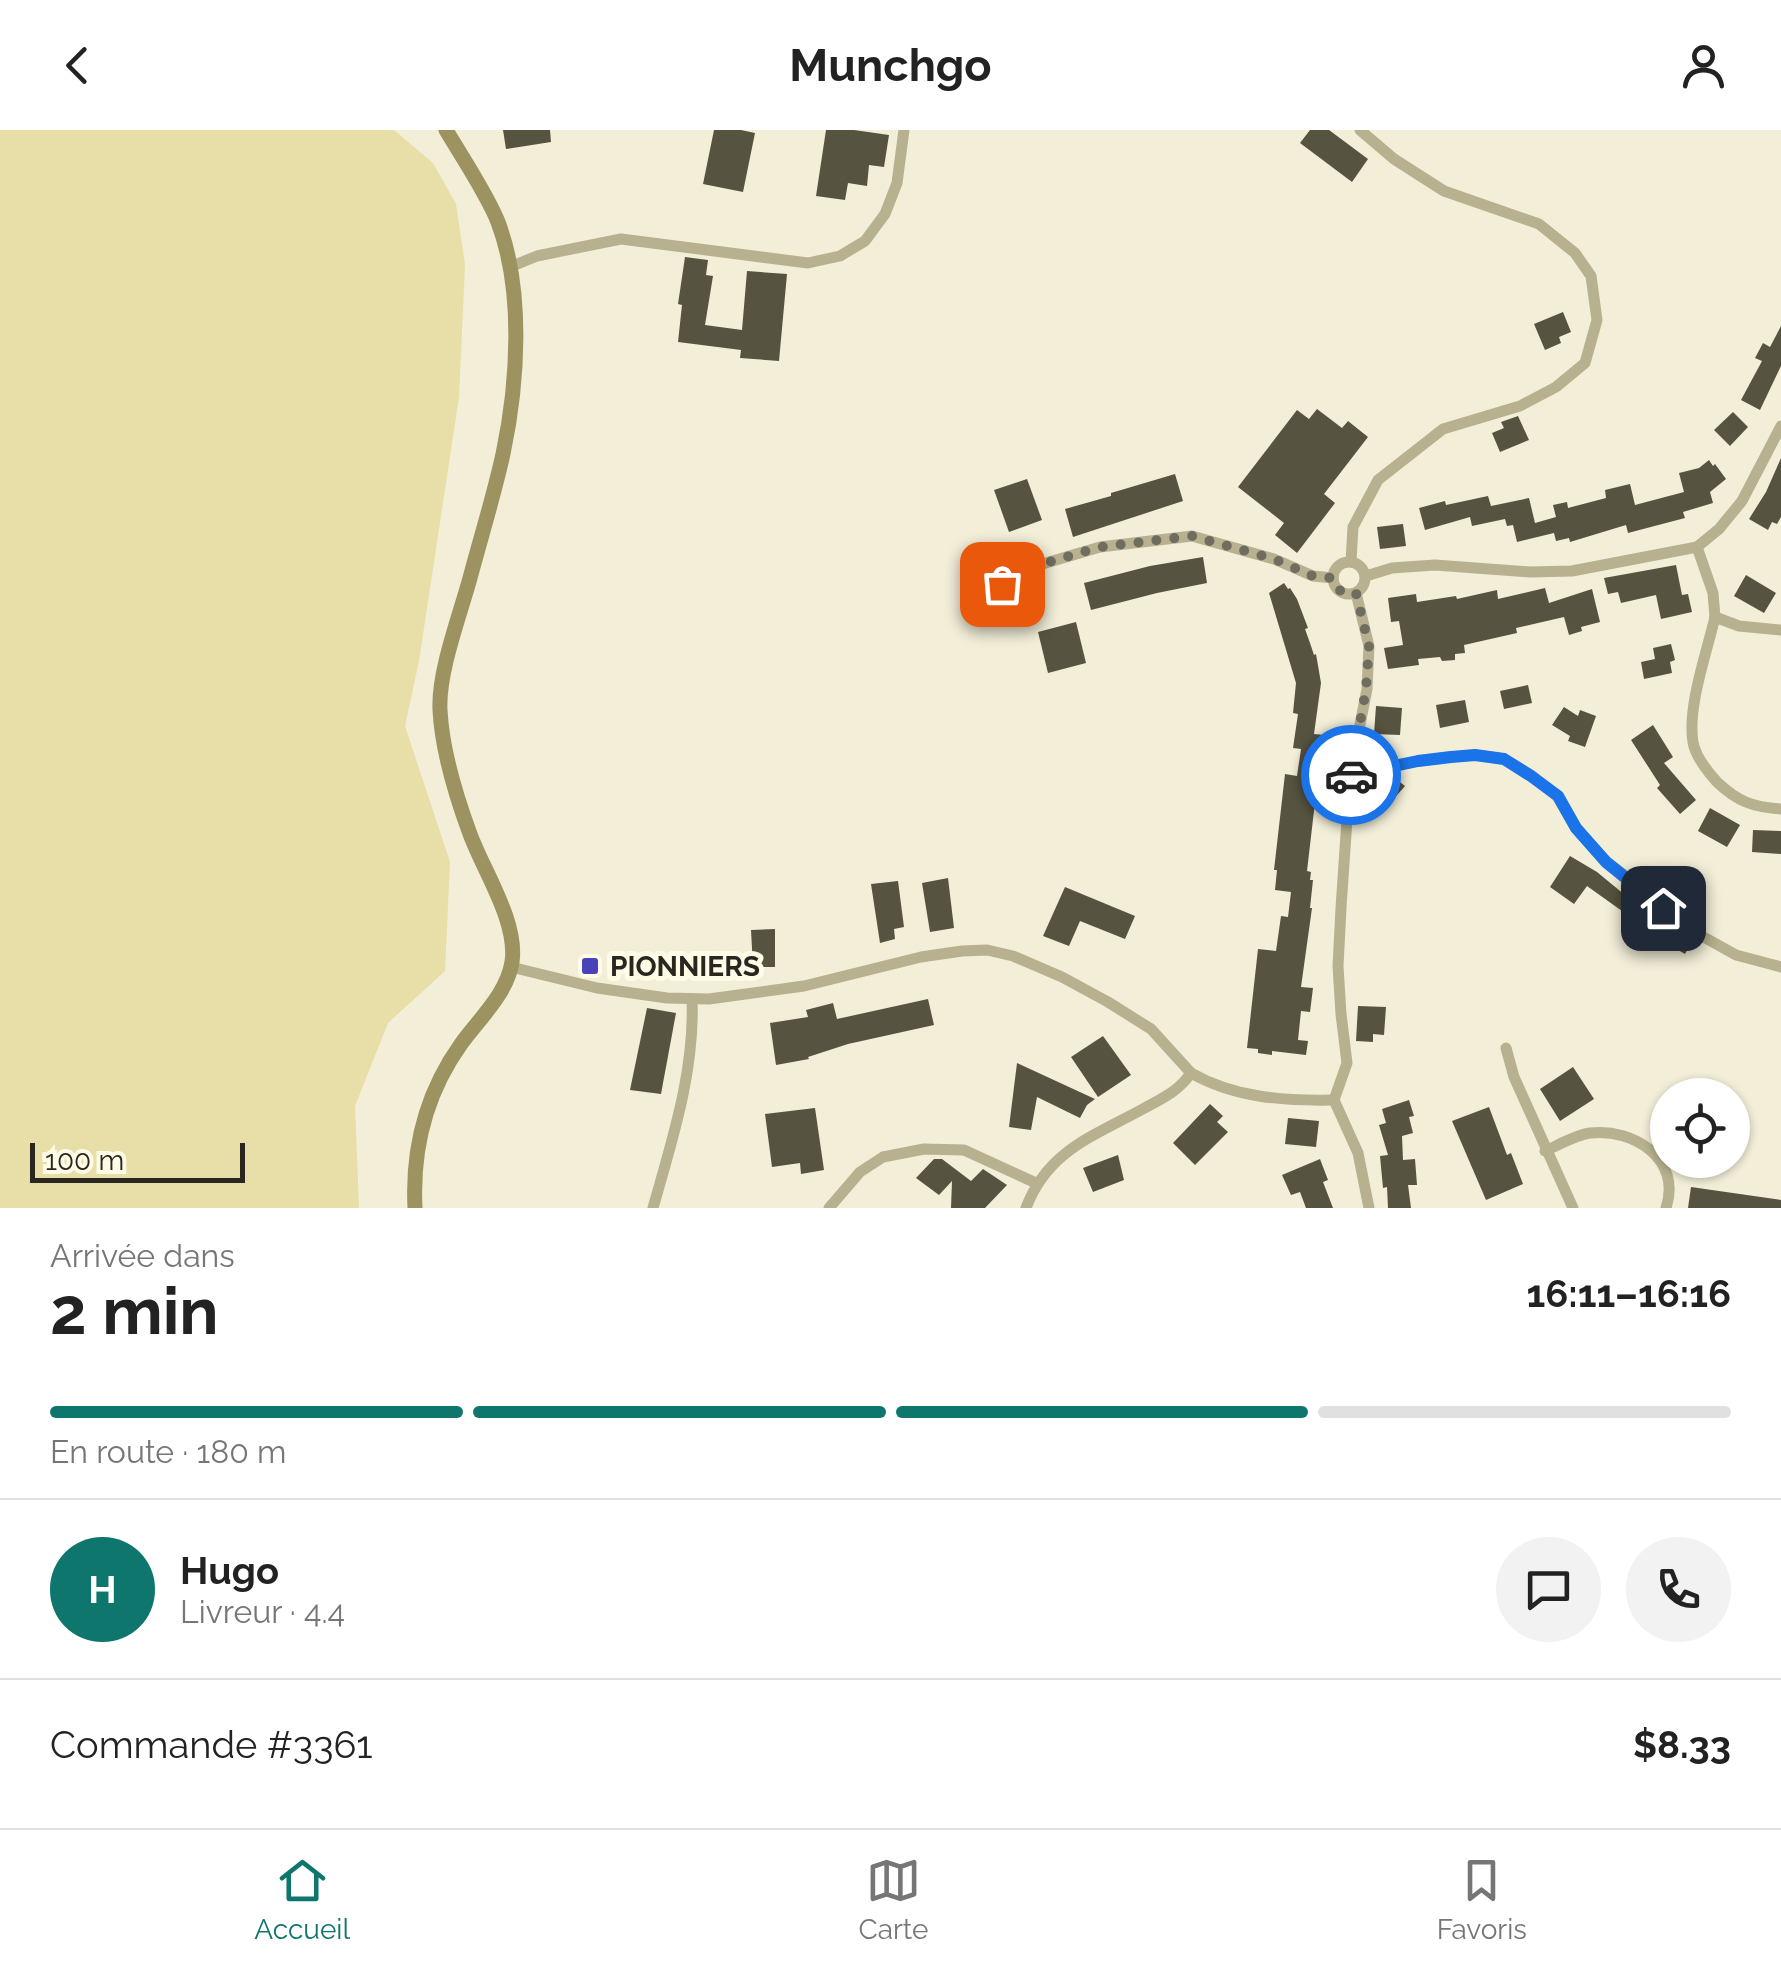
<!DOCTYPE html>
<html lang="fr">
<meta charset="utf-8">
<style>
body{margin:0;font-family:Raleway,sans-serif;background:#f2f2f2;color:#222;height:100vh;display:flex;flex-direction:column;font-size:38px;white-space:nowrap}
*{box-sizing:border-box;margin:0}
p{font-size:32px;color:#767676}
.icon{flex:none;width:55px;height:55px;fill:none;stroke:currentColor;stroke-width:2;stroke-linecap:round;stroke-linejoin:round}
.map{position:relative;height:1078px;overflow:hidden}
.panel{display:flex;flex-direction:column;background:#fff;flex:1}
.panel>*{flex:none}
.fabs{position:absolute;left:1650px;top:948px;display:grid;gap:20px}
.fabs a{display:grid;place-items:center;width:100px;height:100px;border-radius:50%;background:#fff;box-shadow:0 2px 8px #0004;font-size:50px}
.scale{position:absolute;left:30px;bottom:25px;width:215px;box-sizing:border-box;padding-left:10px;border:5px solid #29271f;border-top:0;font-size:28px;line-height:35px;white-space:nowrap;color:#29271f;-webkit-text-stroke:8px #fffbe6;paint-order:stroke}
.pin{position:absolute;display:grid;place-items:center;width:85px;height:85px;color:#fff;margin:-42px;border-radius:20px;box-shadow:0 5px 15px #0006}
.courier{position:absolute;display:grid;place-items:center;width:100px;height:100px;margin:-50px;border:8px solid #1a73e8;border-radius:50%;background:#fff;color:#222;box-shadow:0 2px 12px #0007}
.head em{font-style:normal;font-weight:700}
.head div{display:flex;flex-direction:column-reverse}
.head{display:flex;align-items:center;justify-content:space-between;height:170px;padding:0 50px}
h1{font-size:65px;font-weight:700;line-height:75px}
.bar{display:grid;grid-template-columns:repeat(4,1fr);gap:15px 10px;align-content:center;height:120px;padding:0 50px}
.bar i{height:12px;border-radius:8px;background:#e0e0e0}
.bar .on{background:#0f766e}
.bar p{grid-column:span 4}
.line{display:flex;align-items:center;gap:25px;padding:0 50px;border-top:2px solid #e0e0e0}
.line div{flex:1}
.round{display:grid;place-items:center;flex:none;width:105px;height:105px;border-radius:52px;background:#f2f2f2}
header{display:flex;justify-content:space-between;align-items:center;height:130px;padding:0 50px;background:#fff;font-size:45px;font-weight:700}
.tab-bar{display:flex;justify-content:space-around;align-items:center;height:140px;border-top:2px solid #e0e0e0;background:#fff;font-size:28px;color:#767676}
.tab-bar a{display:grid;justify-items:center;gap:5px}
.tab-bar .on{color:#0f766e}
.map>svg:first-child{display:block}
.green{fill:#e8dea8}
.building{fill:#575341}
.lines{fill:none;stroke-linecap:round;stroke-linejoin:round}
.street{stroke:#b7b18f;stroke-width:11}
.secondary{stroke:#9d9360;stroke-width:15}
.done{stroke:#6f6d60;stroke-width:10;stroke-dasharray:0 18}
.route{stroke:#1a73e8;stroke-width:12}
.poi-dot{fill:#4943b9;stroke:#fffbe6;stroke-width:4}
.labels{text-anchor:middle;stroke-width:10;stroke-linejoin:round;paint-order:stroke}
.poi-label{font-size:28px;font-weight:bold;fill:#29271f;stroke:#fffbe6;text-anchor:start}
</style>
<header><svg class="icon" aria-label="back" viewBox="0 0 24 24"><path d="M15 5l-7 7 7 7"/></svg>Munchgo<svg class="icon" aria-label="person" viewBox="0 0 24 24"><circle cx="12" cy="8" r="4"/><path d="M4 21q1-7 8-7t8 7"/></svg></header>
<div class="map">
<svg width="1781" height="1078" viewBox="0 0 1781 1078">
<rect width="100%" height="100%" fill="#f2eed8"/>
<!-- green -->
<path class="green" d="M0 0H394L433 33 456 74 465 135 459 267 419 531 405 596 450 732 445 841 388 893 355 976 359 1078H0Z"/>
<!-- building -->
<g class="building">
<path d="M503 0H550L551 12 506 19Z"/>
<path d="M714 0H741L755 3 743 62 703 54Z"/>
<path d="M826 0H854L889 5 884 37 869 35 867 56 848 53 845 70 816 66Z"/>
<path d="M1310 0H1329L1368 29 1352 52 1300 13Z"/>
<path d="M685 127 708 130 706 145 713 146 705 195 742 200 747 141 787 144 779 231 740 228 741 220 678 212 682 175 678 174Z"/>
<path d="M1563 182 1571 202 1559 207 1561 213 1545 220 1534 194Z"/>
<path d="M1781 196V236L1760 280 1741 270 1762 231 1755 228 1763 213 1770 217Z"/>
<path d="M1317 279 1342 298 1348 291 1368 307 1324 364 1335 373 1297 423 1275 405 1284 393 1238 357 1297 280 1309 289Z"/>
<path d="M1733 282 1748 297 1730 316 1714 300Z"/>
<path d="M1518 286 1529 310 1500 322 1492 303 1504 298 1501 292Z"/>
<path d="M1781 328V387L1777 394 1772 392 1768 400 1749 389 1766 362Z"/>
<path d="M1709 330 1713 336 1715 334 1726 349 1710 362 1713 373 1683 382 1685 388 1628 403 1626 395 1570 412 1569 408 1556 411 1554 403 1517 412 1513 395 1507 396 1505 389 1472 396 1470 387 1425 400 1419 378 1445 371 1446 375 1488 366 1491 376 1529 368 1535 393 1556 387 1553 375 1567 372 1568 378 1606 368 1605 360 1630 354 1635 375 1684 362 1679 343 1699 338Z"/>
<path d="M1175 344 1183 371 1073 407 1065 379 1111 366V363Z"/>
<path d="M1027 349 1042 390 1009 402 994 360Z"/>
<path d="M1403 394 1406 416 1380 419 1377 397Z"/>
<path d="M1203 427 1207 453 1157 463 1091 480 1084 453 1150 436Z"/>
<path d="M1676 435 1682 465 1688 464 1692 482 1661 489 1656 465 1621 473 1618 462 1608 464 1604 448Z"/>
<path d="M1746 445 1776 463 1764 483 1734 466Z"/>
<path d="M1284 453 1288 459 1290 458 1297 469 1308 498 1305 499 1310 513 1314 525 1316 524 1321 553 1314 604 1325 605 1322 634 1317 633 1314 655H1317L1307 741 1311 742 1310 750H1313L1310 778H1312L1301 857 1313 858 1310 882 1301 881 1298 910 1308 911 1306 925 1272 921V925L1258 923V919L1247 918 1258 819 1276 821 1281 786 1288 787 1291 762 1275 760 1277 740H1274L1285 644 1297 646 1301 619 1293 618 1298 584 1293 583 1296 553 1269 463Z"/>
<path d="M1545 458 1549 473 1592 459 1600 492 1581 497 1582 501 1569 505 1564 487 1516 498 1517 503 1464 515 1465 523 1455 524V530L1442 531 1440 527 1418 529 1419 535 1388 539 1384 518 1403 515 1399 491 1391 492 1388 468 1416 464 1417 472 1456 466 1457 469 1497 460 1498 469Z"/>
<path d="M1076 492 1086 533 1048 543 1038 502Z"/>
<path d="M1671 514 1675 530 1670 532 1672 543 1644 549 1641 532 1655 529 1653 518Z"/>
<path d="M1528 555 1532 573 1504 579 1500 561Z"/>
<path d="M1465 570 1469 592 1440 598 1436 575Z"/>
<path d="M1376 576 1402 578 1400 605 1374 604Z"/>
<path d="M1564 577 1578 586 1580 580 1596 586 1585 617 1568 611 1570 606 1552 595Z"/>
<path d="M1653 595 1673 627 1664 633 1696 670 1680 684 1657 658 1660 655 1631 610Z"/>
<path d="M1392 646 1405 656 1390 673 1388 671 1375 686 1364 684 1367 659 1377 649Z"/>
<path d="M1710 678 1740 695 1727 717 1698 701Z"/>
<path d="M1753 700 1781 701V724L1752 722Z"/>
<path d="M1570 726 1597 742 1631 770 1630 771 1692 811 1685 824 1671 816 1587 756 1574 774 1550 757Z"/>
<path d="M948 748 954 798 930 802 922 753Z"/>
<path d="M898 751 904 797 894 799 895 809 880 813 871 754Z"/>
<path d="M1065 757 1135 786 1125 809 1080 791 1069 816 1043 806Z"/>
<path d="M775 799V837H753L751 800Z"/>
<path d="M928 869 934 895 848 914 808 927 809 929 776 935 770 893 808 887 806 880 833 873 837 889Z"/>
<path d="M1358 876 1386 877 1384 905 1373 904V912L1356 911Z"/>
<path d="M647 878 676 883 661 964 630 960Z"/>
<path d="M1103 906 1131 945 1098 967 1071 927Z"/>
<path d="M1017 933 1095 969 1087 975 1080 988 1037 967 1031 1000 1009 997Z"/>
<path d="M1573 937 1594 969 1560 991 1540 959Z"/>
<path d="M1409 970 1414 986 1409 987 1413 1003 1402 1006 1403 1030 1415 1029 1417 1055H1408L1411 1078H1388L1387 1057 1383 1058 1380 1026 1388 1025 1379 995 1386 993 1382 979Z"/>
<path d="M1210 974 1223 986 1217 992 1228 1002 1195 1035 1173 1013Z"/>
<path d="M1489 977 1507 1025 1511 1023 1523 1054 1486 1070 1452 991Z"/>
<path d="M815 978 824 1040 801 1044 800 1033 772 1037 765 984Z"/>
<path d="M1288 988 1319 991 1316 1017 1285 1014Z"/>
<path d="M1118 1025 1124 1050 1093 1062 1083 1038Z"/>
<path d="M934 1029H942L971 1051 983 1039 1007 1055 985 1078H951L952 1051 939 1065 916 1048Z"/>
<path d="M1320 1029 1328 1050 1323 1052 1333 1078H1306L1300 1062 1291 1065 1282 1045Z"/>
<path d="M1691 1057 1781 1070V1078H1688Z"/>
</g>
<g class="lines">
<!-- street -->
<g class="street">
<path d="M510 137 537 126 621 109 808 133 840 126 865 111 885 84 897 53 904 0"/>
<path d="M1697 417 1713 463 1715 487"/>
<path d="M1351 431 1353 397 1378 350 1443 299 1520 276 1556 257 1585 233 1597 190 1591 146 1575 123 1539 94 1444 61 1394 29 1360 0"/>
<circle cx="1349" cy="448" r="16"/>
<path d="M1366 446 1392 438 1435 435 1530 442 1572 441 1697 417 1719 399 1742 371 1781 296"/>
<path d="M1002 454 1039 435 1100 417 1192 406 1274 429 1313 446 1333 448"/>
<path d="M1356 463 1369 516 1367 559 1350 645 1341 778 1338 836 1341 884 1347 933 1334 970 1358 1023 1369 1078"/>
<path d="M1781 500 1739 496 1715 487C1707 522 1687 577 1693 612 1695 626 1708 642 1717 652 1738 672 1753 677 1781 679"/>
<path d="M1350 645 1418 631 1451 627 1475 625 1504 629 1531 645 1557 666 1576 698 1606 731 1645 761 1682 795 1736 825 1781 837"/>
<path d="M511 837 597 858 667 868 709 869 804 856 921 827 962 821 987 820 1013 826 1062 847 1108 872 1151 899 1191 943"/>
<path d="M1506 918 1514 947 1573 1078"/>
<path d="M1545 1021C1559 1015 1575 1005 1590 1003 1634 998 1682 1029 1666 1078"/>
<path d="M653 1078C672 1010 695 941 692 869"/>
<path d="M829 1078 860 1042 883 1027 924 1019 964 1020 1036 1053"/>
<path d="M1026 1078C1047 1022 1091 1007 1141 980 1161 969 1178 962 1191 943 1235 968 1284 971 1334 970"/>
</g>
<!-- secondary -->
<path class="secondary" d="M415 1078C412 1019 426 963 461 914 479 889 507 864 512 832 518 792 484 742 470 704 456 666 442 621 440 580 438 542 460 485 470 448 481 407 494 365 503 324 518 253 524 161 498 92 487 64 462 27 446 0"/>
</g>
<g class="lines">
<!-- done -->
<path class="done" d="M1002 454 1039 435 1100 417 1192 406 1274 429 1313 446 1333 448 1341 462 1356 463 1369 516 1366 559 1351 645"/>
<!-- route -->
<path class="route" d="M1351 645 1418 631 1451 627 1475 625 1504 629 1531 646 1558 666 1576 698 1606 732 1663 778"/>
</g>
<!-- markers -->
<rect class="poi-dot" x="580" y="826" width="20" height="20" rx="5"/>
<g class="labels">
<!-- poi labels -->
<g class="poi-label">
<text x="610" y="846">PIONNIERS</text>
</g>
</g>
</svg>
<div class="fabs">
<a><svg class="icon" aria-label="locate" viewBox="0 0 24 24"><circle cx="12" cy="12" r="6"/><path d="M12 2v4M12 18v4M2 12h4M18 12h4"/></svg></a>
</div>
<div class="scale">100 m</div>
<div class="pin" style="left:1002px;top:454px;background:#ea580c"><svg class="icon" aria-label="bag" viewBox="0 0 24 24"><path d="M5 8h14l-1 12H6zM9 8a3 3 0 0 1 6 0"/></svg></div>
<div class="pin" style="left:1663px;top:778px;background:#1f2937"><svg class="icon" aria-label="home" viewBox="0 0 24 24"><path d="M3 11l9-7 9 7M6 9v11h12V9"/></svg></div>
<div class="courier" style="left:1351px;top:645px"><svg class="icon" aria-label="car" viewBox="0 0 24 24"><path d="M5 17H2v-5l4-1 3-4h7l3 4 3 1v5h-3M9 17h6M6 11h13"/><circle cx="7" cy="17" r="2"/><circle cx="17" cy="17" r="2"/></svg></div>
</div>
<section class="panel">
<div class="head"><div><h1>2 min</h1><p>Arrivée dans</p></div><em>16:11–16:16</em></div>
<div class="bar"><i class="on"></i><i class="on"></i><i class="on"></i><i></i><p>En route · 180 m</p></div>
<div class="line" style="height:180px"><b class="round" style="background:#0f766e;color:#fff">H</b><div><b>Hugo</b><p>Livreur · 4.4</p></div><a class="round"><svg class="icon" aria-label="chat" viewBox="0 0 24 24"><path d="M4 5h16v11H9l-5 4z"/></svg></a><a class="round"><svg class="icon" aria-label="phone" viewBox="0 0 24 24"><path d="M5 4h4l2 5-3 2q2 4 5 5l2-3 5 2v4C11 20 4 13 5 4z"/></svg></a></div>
<div class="line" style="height:130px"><div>Commande #3361</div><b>$8.33</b></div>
</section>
<nav class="tab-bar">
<a class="on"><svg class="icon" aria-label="home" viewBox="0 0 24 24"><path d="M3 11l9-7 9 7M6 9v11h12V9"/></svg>Accueil</a>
<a><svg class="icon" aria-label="map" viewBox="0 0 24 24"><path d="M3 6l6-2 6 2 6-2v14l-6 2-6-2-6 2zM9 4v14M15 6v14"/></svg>Carte</a>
<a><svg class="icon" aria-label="saved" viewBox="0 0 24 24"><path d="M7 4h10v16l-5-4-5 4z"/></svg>Favoris</a>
</nav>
